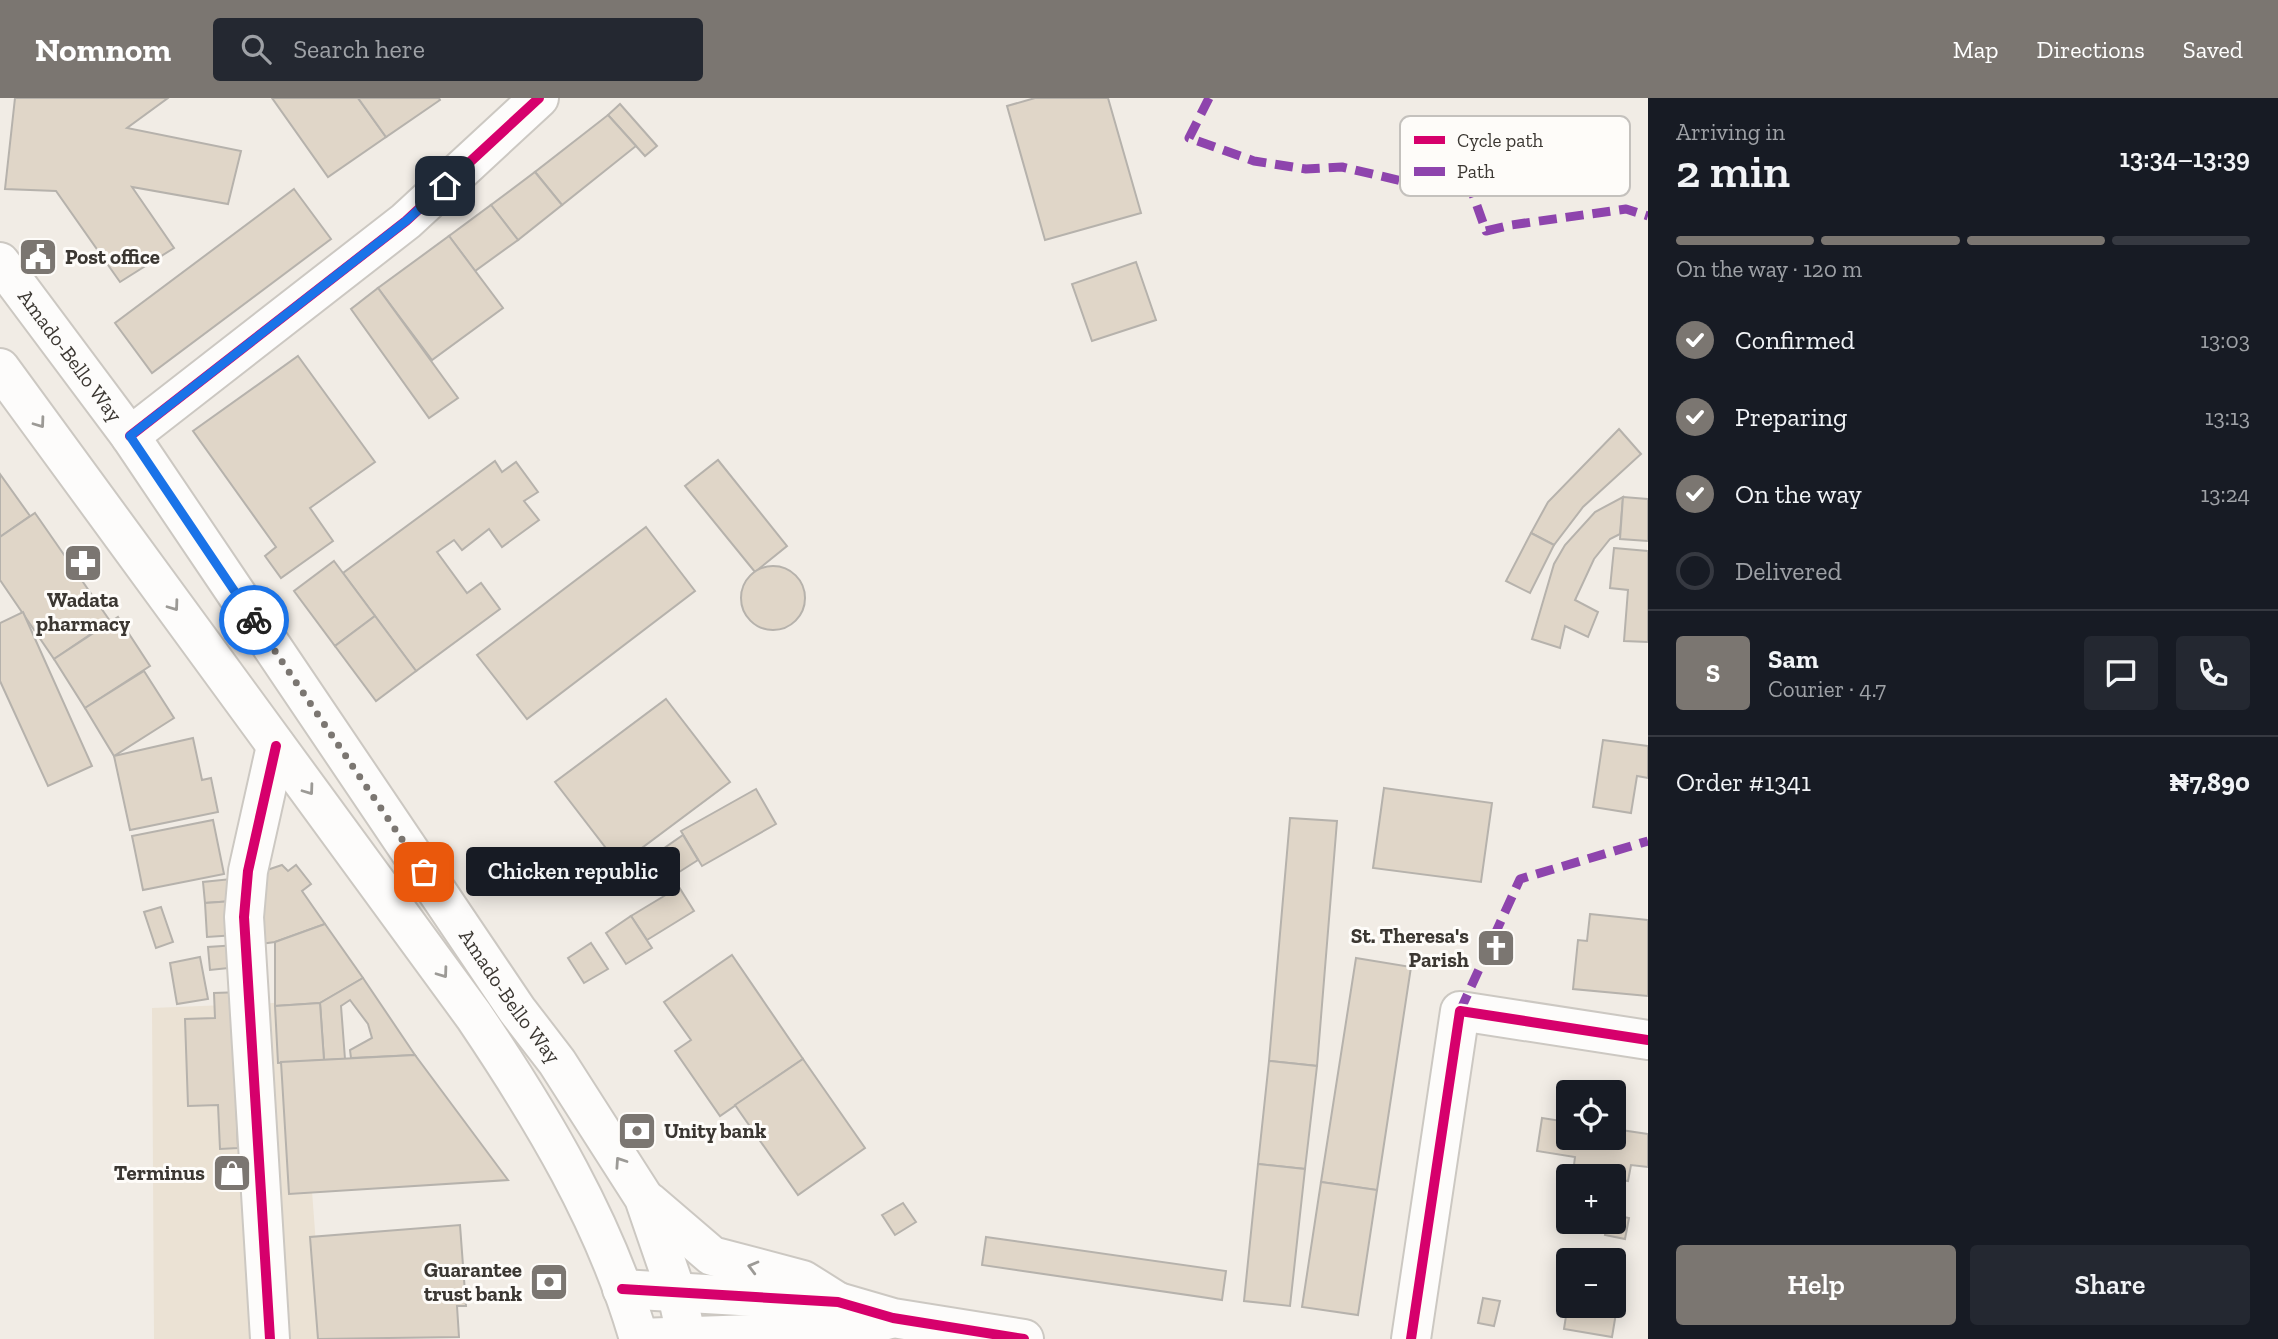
<!DOCTYPE html>
<meta charset="utf-8">
<style>
body{margin:0;font-family:"Zilla Slab",serif;background:#242831;color:#f1f3f6;height:100vh;display:flex;flex-direction:column;font-size:26px;white-space:nowrap}
*{box-sizing:border-box;margin:0}
p{font-size:23px;color:#9ea1a6}
.icon{flex:none;width:38px;height:38px;fill:none;stroke:currentColor;stroke-width:2;stroke-linecap:round;stroke-linejoin:round}
.map{position:relative;flex:1;overflow:hidden}
.side{display:flex;flex-direction:column;background:#171b24;width:630px}
.side>*{flex:none}
.controls{position:absolute;left:1556px;top:982px;display:grid;gap:14px}
.controls a{display:grid;place-items:center;width:70px;height:70px;border-radius:7px;background:#171b24;box-shadow:0 4px 18px #0003;font-size:35px}
.pin{position:absolute;display:grid;place-items:center;width:60px;height:60px;color:#fff;margin:-30px;border-radius:14px;box-shadow:0 4px 10px #0006}
.courier{position:absolute;display:grid;place-items:center;width:70px;height:70px;margin:-35px;border:5px solid #1a73e8;border-radius:50%;background:#fff;color:#222;box-shadow:0 2px 9px #0007}
.bubble{position:absolute;height:49px;border-radius:7px;background:#171b24;box-shadow:0 4px 18px #0003;font-size:23px;font-weight:600;line-height:49px;text-align:center}
.overview em{font-style:normal;font-weight:600}
.overview div{display:flex;flex-direction:column-reverse}
.overview{display:flex;align-items:center;justify-content:space-between;height:119px;padding:0 28px}
h1{font-size:46px;font-weight:600;line-height:52px}
.bar{display:grid;grid-template-columns:repeat(4,1fr);gap:10px 7px;align-content:center;height:84px;padding:0 28px}
.bar i{height:9px;border-radius:5px;background:#363941}
.bar .on{background:#7b7671}
.bar p{grid-column:span 4}
.line{display:flex;align-items:center;gap:18px;padding:0 28px;border-top:2px solid #363941}
.line div{flex:1}
.round{display:grid;place-items:center;flex:none;width:74px;height:74px;border-radius:7px;background:#242831}
ol{padding:0 28px;list-style:none}
li{display:flex;align-items:center;gap:21px;height:77px}
li p{margin-inline-start:auto}
li .icon{padding:7px;border-radius:50%;background:#7b7671;color:#fff;stroke-width:4}
li:last-child{color:#9ea1a6}
li i{width:38px;height:38px;border:4px solid #363941;border-radius:50%}
.primary-button{display:flex;gap:14px;margin-top:auto;padding:14px 28px}
.primary-button a{flex:1;height:80px;border-radius:7px;background:#7b7671;color:#fff;font-size:28px;font-weight:600;line-height:80px;text-align:center}
.primary-button a+a{background:#242831;color:#f1f3f6}
header{display:flex;align-items:center;gap:42px;box-sizing:border-box;height:98px;padding:0 35px;background:#7b7671;color:#fff}
header strong{font-size:33px}
nav{display:flex;gap:38px;margin-inline-start:auto;font-size:24px}
.search{width:490px;height:63px;background:#242831;display:flex;align-items:center;gap:18px;box-sizing:border-box;padding:0 24px;border-radius:7px;color:#9ea1a6;font-size:26px}
main{display:flex;flex:1;min-height:0}
.map>svg:first-child{display:block}
.built{fill:#ebe2d4}
.building{fill:#e0d6c8;stroke:#b6b2ac;stroke-width:2}
.lines{fill:none;stroke-linecap:round;stroke-linejoin:round}
.minor-casing{stroke:#ccc8c2;stroke-width:42}
.major-casing{stroke:#ccc8c2;stroke-width:42}
.minor{stroke:#fdfcfb;stroke-width:38}
.major{stroke:#fdfcfb;stroke-width:38}
.quiet{stroke:#8e44ad;stroke-width:9;stroke-dasharray:18 9;stroke-linecap:butt}
.cycleway-casing{stroke:#fefcf9;stroke-width:15}
.cycleway{stroke:#d6006c;stroke-width:10}
.oneway{stroke:#9c9a96}
.done{stroke:#7b7671;stroke-width:7;stroke-dasharray:0 12.6}
.route{stroke:#1a73e8;stroke-width:9}
.labels{text-anchor:middle;stroke-width:6;stroke-linejoin:round;paint-order:stroke}
.poi-label{font-size:21px;font-weight:bold;fill:#3b3732;stroke:#fefcf9;text-anchor:end}
.street-label{font-size:21px;fill:#3b3732;stroke:#fefcf9}
.key{fill:#fefcf9;stroke:#c4c1bd;stroke-width:2}
.key-label{font-size:19px;fill:#3b3732}
</style>
<header>
<strong>Nomnom</strong>
<div class="search"><svg class="icon" aria-label="search" viewBox="0 0 24 24"><circle cx="10" cy="10" r="6"/><path d="M15 15l6 6"/></svg>Search here</div>
<nav><a>Map</a><a>Directions</a><a>Saved</a></nav>
</header>
<main>
<div class="map">
<svg width="1648" height="1241" viewBox="0 0 1648 1241">
<rect width="100%" height="100%" fill="#f1ece5"/>
<!-- built -->
<path class="built" d="M298 904 323 1241H154L152 910Z"/>
<!-- building -->
<g class="building">
<path d="M15 0H168L127 30 241 53 228 106 132 89 174 150 120 184 56 93 5 91Z"/>
<path d="M272 0H358L386 39 328 79Z"/>
<path d="M358 0H439L440 2 386 39Z"/>
<path d="M1035 0H1108L1141 115 1045 142 1007 8Z"/>
<path d="M620 6 657 48 645 58 608 17Z"/>
<path d="M608 17 636 48 562 107 535 74Z"/>
<path d="M535 74 562 107 518 142 491 107Z"/>
<path d="M294 91 331 141 152 275 115 225Z"/>
<path d="M491 107 518 142 475 173 449 138Z"/>
<path d="M449 138 503 210 432 262 378 190Z"/>
<path d="M1136 164 1156 222 1092 243 1072 186Z"/>
<path d="M378 190 458 300 429 320 351 211Z"/>
<path d="M298 258 375 364 310 410 333 443 281 480 265 458 276 449 193 333Z"/>
<path d="M1619 331 1641 356 1583 409 1554 447 1531 435 1548 404Z"/>
<path d="M718 362 787 448 755 474 685 388Z"/>
<path d="M495 363 502 374 516 364 538 394 524 403 539 422 502 449 489 431 462 452 454 442 437 454 467 495 481 485 500 511 416 573 343 475Z"/>
<path d="M0 376 30 418 0 439Z"/>
<path d="M1623 399 1620 436 1610 441 1594 461 1575 502 1598 514 1588 539 1565 528 1560 550 1532 541 1554 466 1565 447 1595 414Z"/>
<path d="M1623 399 1648 401V443L1620 441Z"/>
<path d="M35 415 110 523 54 561 0 482V439Z"/>
<path d="M646 429 695 493 527 621 477 557Z"/>
<path d="M1531 435 1554 447 1530 495 1506 483Z"/>
<path d="M1614 450 1648 453V544L1624 543 1628 492 1610 490Z"/>
<path d="M334 463 375 518 335 548 294 493Z"/>
<circle cx="773" cy="500" r="32"/>
<path d="M23 514 92 668 48 688 0 583V525Z"/>
<path d="M375 518 416 573 376 603 335 548Z"/>
<path d="M118 519 150 568 85 610 54 561Z"/>
<path d="M144 573 174 620 114 658 85 610Z"/>
<path d="M666 601 730 684 619 767 555 684Z"/>
<path d="M193 640 202 682 211 680 218 714 130 732 114 658Z"/>
<path d="M1603 642 1648 648V680L1637 678 1631 715 1593 709Z"/>
<path d="M1384 690 1492 705 1481 784 1373 770Z"/>
<path d="M756 691 776 726 702 768 681 733Z"/>
<path d="M1290 720 1337 723 1317 968 1269 963Z"/>
<path d="M213 722 224 776 143 792 132 738Z"/>
<path d="M683 737 698 762 676 776 660 753Z"/>
<path d="M660 753 676 776 654 791 638 768Z"/>
<path d="M282 767 288 773 296 767 311 786 302 793 325 826 275 844 260 846 267 772Z"/>
<path d="M231 781 233 803 205 805 203 784Z"/>
<path d="M679 789 694 813 647 842 631 818Z"/>
<path d="M233 803 236 837 207 839 205 805Z"/>
<path d="M161 809 173 844 156 850 144 814Z"/>
<path d="M1590 816 1648 822V898L1573 891 1578 842 1587 843Z"/>
<path d="M631 818 652 850 626 866 606 835Z"/>
<path d="M325 826 363 880 320 905 275 908V844Z"/>
<path d="M591 845 608 871 584 885 568 860Z"/>
<path d="M237 847 238 869 210 872 208 849Z"/>
<path d="M732 857 803 961 720 1018 675 953 691 942 664 904Z"/>
<path d="M200 859 208 901 177 906 170 865Z"/>
<path d="M1356 860 1411 869 1377 1092 1321 1084Z"/>
<path d="M363 880 415 957 351 960 350 952 372 940 368 926 350 902 341 908 345 961 324 962 320 905Z"/>
<path d="M242 894 233 916 238 1050 220 1051 218 1007 188 1008 185 921 215 920 214 895Z"/>
<path d="M320 905 324 962 278 965 275 908Z"/>
<path d="M415 957 508 1082 289 1096 281 964Z"/>
<path d="M803 961 865 1050 798 1097 735 1007Z"/>
<path d="M1269 963 1317 968 1305 1071 1258 1066Z"/>
<path d="M1542 1020 1568 1024V1040H1614V1031L1648 1036V1069L1631 1067 1628 1083 1614 1081V1078L1573 1075 1575 1059 1537 1053Z"/>
<path d="M1258 1066 1305 1071 1290 1208 1244 1203Z"/>
<path d="M1321 1084 1377 1092 1358 1217 1302 1209Z"/>
<path d="M903 1105 916 1124 895 1137 882 1117Z"/>
<path d="M1614 1117 1629 1120 1625 1141 1605 1137 1607 1124H1614Z"/>
<path d="M460 1127 466 1208H457L459 1239 318 1241 310 1139Z"/>
<path d="M986 1139 1226 1173 1222 1202 982 1167Z"/>
<path d="M1614 1183 1621 1185 1612 1239 1564 1231 1568 1205 1614 1208Z"/>
<path d="M1483 1200 1500 1203 1494 1228 1478 1225Z"/>
</g>
<g class="lines">
<!-- minor casing -->
<g class="minor-casing">
<g id="minor">
<path d="M130 338 406 123 539 0"/>
<path d="M622 1191 838 1204 893 1220 1024 1241"/>
<path d="M639 1240 752 1236 813 1237 887 1222"/>
<path d="M270 1241 244 819 248 773 276 648"/>
<path d="M1411 1241 1460 913 1648 942"/>
</g>
</g>
<!-- major casing -->
<g class="major-casing">
<g id="major">
<path id="s1" d="M0 164 130 338 517 912 557 964 644 1100 677 1196 687 1241"/>
<path d="M0 270 474 918C542 1019 605 1123 639 1241"/>
<path d="M649 1104 712 1158 803 1182 838 1204"/>
<path d="M808 1241 813 1237"/>
</g>
</g>
<!-- minor -->
<use href="#minor" class="minor"/>
<!-- major -->
<use href="#major" class="major"/>
<!-- quiet -->
<g class="quiet">
<path d="M1209 0 1189 40 1254 63 1306 71 1342 69 1415 86 1471 91 1486 133 1511 127 1626 111 1648 118"/>
<path d="M1460 913 1520 781 1648 743"/>
</g>
<!-- cycleway casing -->
<g class="cycleway-casing">
<g id="cycleway">
<path d="M130 338 406 123 539 0"/>
<path d="M622 1191 838 1204 893 1220 1024 1241"/>
<path d="M270 1241 244 819 248 773 276 648"/>
<path d="M1411 1241 1460 913 1648 942"/>
</g>
</g>
<!-- cycleway -->
<use href="#cycleway" class="cycleway"/>
</g>
<!-- one-way arrows -->
<defs><path id="oneway-chevron" d="M-2-3.5L2.5 0L-2 3.5" fill="none" stroke-width="1.6" stroke-linecap="round" stroke-linejoin="round" transform="scale(1.75)"/></defs>
<g class="oneway">
<use href="#oneway-chevron" transform="translate(40 325) rotate(54)"/>
<use href="#oneway-chevron" transform="translate(174 508) rotate(54)"/>
<use href="#oneway-chevron" transform="translate(309 692) rotate(54)"/>
<use href="#oneway-chevron" transform="translate(443 875) rotate(54)"/>
<use href="#oneway-chevron" transform="translate(620 1064) rotate(-124)"/>
<use href="#oneway-chevron" transform="translate(753 1169) rotate(-165)"/>
</g>
<g class="lines">
<!-- done -->
<path class="done" d="M254 522 424 774"/>
<!-- route -->
<path class="route" d="M254 522 130 338 406 123 445 88"/>
</g>
<!-- icons -->
<defs>
<g id="civic-square" transform="scale(2.0125)"><rect x="-9" y="-9" width="18" height="18" rx="4" fill="#7b7671" stroke="#fefcf9"/><path d="M-.6-6.5H3V-4.5H.6V-3L4-1V1h2V6H-6V1h2V-1L-.6-3ZM-1.2 2.5V6h2.4V2.5Z" fill="#fff"/></g>
<g id="pharmacy-square" transform="scale(2.0125)"><rect x="-9" y="-9" width="18" height="18" rx="4" fill="#7b7671" stroke="#fefcf9"/><path d="M-2-6h4v4h4v4h-4v4h-4v-4h-4v-4h4Z" fill="#fff"/></g>
<g id="church-square" transform="scale(2.0125)"><rect x="-9" y="-9" width="18" height="18" rx="4" fill="#7b7671" stroke="#fefcf9"/><path d="M-1.2-6h2.4v3.5h3.3v2.4h-3.3V6h-2.4V-.1h-3.3v-2.4h3.3Z" fill="#fff"/></g>
<g id="bank-square" transform="scale(2.0125)"><rect x="-9" y="-9" width="18" height="18" rx="4" fill="#7b7671" stroke="#fefcf9"/><path d="M-6-4H6V4H-6ZM0-2.3a2.3 2.3 0 1 0 0 4.6a2.3 2.3 0 1 0 0-4.6Z" fill="#fff"/></g>
<g id="shop-square" transform="scale(2.0125)"><rect x="-9" y="-9" width="18" height="18" rx="4" fill="#7b7671" stroke="#fefcf9"/><path d="M-5-2.5h2.3a2.7 3.5 0 0 1 5.4 0H5L5.5 6h-11ZM-1.5-2.5h3a1.5 2.3 0 0 0-3 0Z" fill="#fff"/></g>
</defs>
<g fill-rule="evenodd">
<use href="#civic-square" x="38" y="159"/>
<use href="#pharmacy-square" x="83" y="465"/>
<use href="#church-square" x="1496" y="850"/>
<use href="#bank-square" x="637" y="1033"/>
<use href="#shop-square" x="232" y="1075"/>
<use href="#bank-square" x="549" y="1184"/>
</g>
<g class="labels">
<!-- poi labels -->
<g class="poi-label">
<text x="65" y="166" text-anchor="start">Post office</text>
<text x="83" y="509" text-anchor="middle">Wadata<tspan x="83" dy="24">pharmacy</tspan></text>
<text x="1469" y="845">St. Theresa's<tspan x="1469" dy="24">Parish</tspan></text>
<text x="664" y="1040" text-anchor="start">Unity bank</text>
<text x="205" y="1082">Terminus</text>
<text x="522" y="1179">Guarantee<tspan x="522" dy="24">trust bank</tspan></text>
</g>
<!-- street labels -->
<g class="street-label">
<text dy="7" stroke="none"><textPath href="#s1" startOffset="117">Amado-Bello Way</textPath></text>
<text dy="7" stroke="none"><textPath href="#s1" startOffset="894">Amado-Bello Way</textPath></text>
</g>
</g>
<!-- legend -->
<rect x="1400" y="18" width="230" height="80" rx="10" class="key"/>
<rect x="1414" y="38" width="31" height="8" fill="#d6006c"/>
<rect x="1414" y="69" width="31" height="9" fill="#8e44ad"/>
<g class="key-label">
<text x="1457" y="49">Cycle path</text>
<text x="1457" y="80">Path</text>
</g>
</svg>
<div class="controls">
<a><svg class="icon" aria-label="locate" viewBox="0 0 24 24"><circle cx="12" cy="12" r="6"/><path d="M12 2v4M12 18v4M2 12h4M18 12h4"/></svg></a>
<a>+</a>
<a>−</a>
</div>
<div class="pin" style="left:424px;top:774px;background:#ea580c"><svg class="icon" aria-label="bag" viewBox="0 0 24 24"><path d="M5 8h14l-1 12H6zM9 8a3 3 0 0 1 6 0"/></svg></div>
<div class="pin" style="left:445px;top:88px;background:#1f2937"><svg class="icon" aria-label="home" viewBox="0 0 24 24"><path d="M3 11l9-7 9 7M6 9v11h12V9"/></svg></div>
<div class="courier" style="left:254px;top:522px"><svg class="icon" aria-label="bike" viewBox="0 0 24 24"><circle cx="6" cy="16" r="4"/><circle cx="18" cy="16" r="4"/><path d="M6 16l4-8h5l3 8M10 8l3 8H6M13 5h3"/></svg></div>
<div class="bubble" style="left:466px;top:749px;width:214px">Chicken republic</div>
</div>
<section class="side">
<div class="overview"><div><h1>2 min</h1><p>Arriving in</p></div><em>13:34–13:39</em></div>
<div class="bar"><i class="on"></i><i class="on"></i><i class="on"></i><i></i><p>On the way · 120 m</p></div>
<ol>
<li><svg class="icon" aria-label="check" viewBox="0 0 24 24"><path d="M5 12l5 5 9-10"/></svg>Confirmed<p>13:03</p></li>
<li><svg class="icon" aria-label="check" viewBox="0 0 24 24"><path d="M5 12l5 5 9-10"/></svg>Preparing<p>13:13</p></li>
<li><svg class="icon" aria-label="check" viewBox="0 0 24 24"><path d="M5 12l5 5 9-10"/></svg>On the way<p>13:24</p></li>
<li><i></i>Delivered</li>
</ol>
<div class="line" style="height:126px"><b class="round" style="background:#7b7671;color:#fff">S</b><div><b>Sam</b><p>Courier · 4.7</p></div><a class="round"><svg class="icon" aria-label="chat" viewBox="0 0 24 24"><path d="M4 5h16v11H9l-5 4z"/></svg></a><a class="round"><svg class="icon" aria-label="phone" viewBox="0 0 24 24"><path d="M5 4h4l2 5-3 2q2 4 5 5l2-3 5 2v4C11 20 4 13 5 4z"/></svg></a></div>
<div class="line" style="height:91px"><div>Order #1341</div><b>₦7,890</b></div>
<div class="primary-button"><a>Help</a><a>Share</a></div>
</section>
</main>
